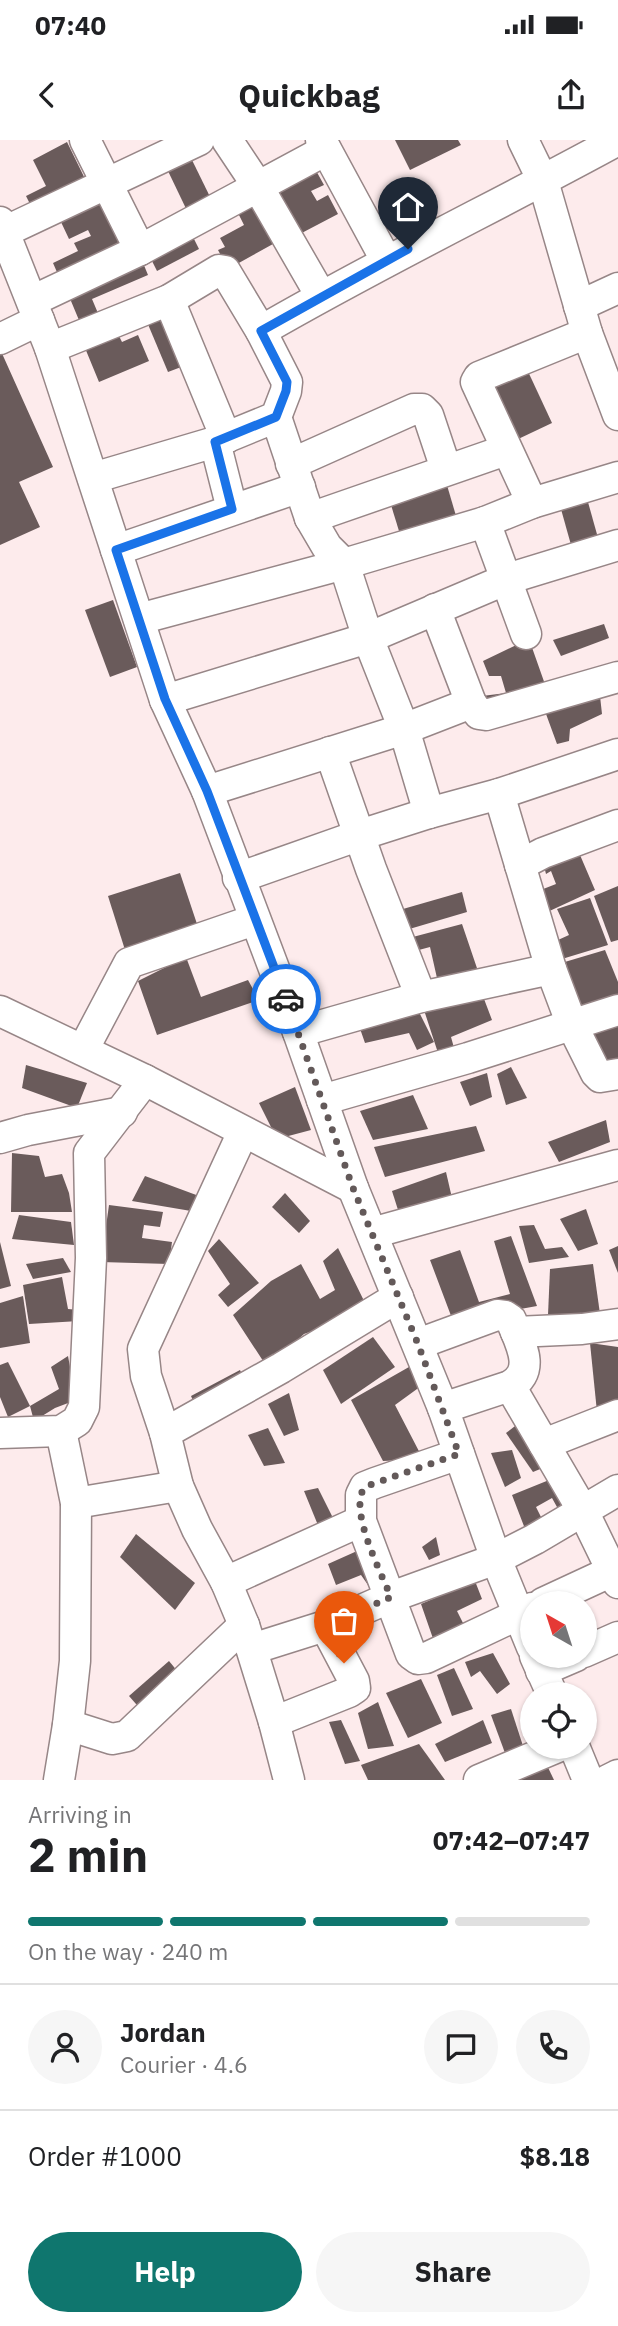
<!DOCTYPE html>
<meta charset="utf-8">
<style>
body{margin:0;font-family:"IBM Plex Sans",sans-serif;background:#f6f6f6;color:#202124;height:100vh;display:flex;flex-direction:column;font-size:26px;white-space:nowrap}
*{box-sizing:border-box;margin:0}
p{font-size:23px;color:#757577}
.icon{flex:none;width:38px;height:38px;fill:none;stroke:currentColor;stroke-width:2;stroke-linecap:round;stroke-linejoin:round}
.map{position:relative;height:1640px;overflow:hidden}
.panel{display:flex;flex-direction:column;background:#fff;flex:1}
.panel>*{flex:none}
.needle{width:46px;rotate:321deg}
.fabs{position:absolute;left:520px;top:1451px;display:grid;gap:14px}
.fabs a{display:grid;place-items:center;width:77px;height:77px;border-radius:50%;background:#fff;box-shadow:0 2px 5px #0004;font-size:35px}
.pin{position:absolute;display:grid;place-items:center;width:60px;height:60px;color:#fff;margin:-72px -30px;border-radius:50% 50% 50% 0;rotate:-45deg;box-shadow:0 0 7px #0007}
.pin .icon{rotate:45deg}
.courier{position:absolute;display:grid;place-items:center;width:70px;height:70px;margin:-35px;border:5px solid #1a73e8;border-radius:50%;background:#fff;color:#222;box-shadow:0 2px 9px #0007}
.overview em{font-style:normal;font-weight:800}
.overview div{display:flex;flex-direction:column-reverse}
.overview{display:flex;align-items:center;justify-content:space-between;height:119px;padding:0 28px}
h1{font-size:46px;font-weight:800;line-height:52px}
.bar{display:grid;grid-template-columns:repeat(4,1fr);gap:10px 7px;align-content:center;height:84px;padding:0 28px}
.bar i{height:9px;border-radius:5px;background:#e0e0e0}
.bar .selected{background:#0f766e}
.bar p{grid-column:span 4}
.line{display:flex;align-items:center;gap:18px;padding:0 28px;border-top:2px solid #e0e0e0}
.line div{flex:1}
.round{display:grid;place-items:center;flex:none;width:74px;height:74px;border-radius:37px;background:#f6f6f6}
.action{display:flex;gap:14px;margin-top:auto;padding:14px 28px}
.action a{flex:1;height:80px;border-radius:42px;background:#0f766e;color:#fff;font-size:28px;font-weight:800;line-height:80px;text-align:center}
.action a+a{background:#f6f6f6;color:#202124}
.status{display:flex;justify-content:space-between;align-items:center;height:49px;padding:0 35px;background:#fff;direction:ltr}
.status svg{height:19px;fill:currentColor}
header{display:flex;justify-content:space-between;align-items:center;height:91px;padding:0 28px;background:#fff;font-size:32px;font-weight:800}
.map>svg:first-child{display:block}
.building{fill:#6a5b5b}
.lines{fill:none;stroke-linecap:round;stroke-linejoin:round}
.minor-casing{stroke:#978687;stroke-width:33}
.minor{stroke:#fff;stroke-width:30}
.done{stroke:#635959;stroke-width:7;stroke-dasharray:0 12.6}
.route{stroke:#1a73e8;stroke-width:9}
</style>
<div class="status"><b>07:40</b><svg viewBox="0 0 49 12"><path d="M0 12V9h3v3zM5 12V6h3v6zM10 12V3h3v9zM15 12V0h3v12zM26 1h20v11H26zM47 4h2v5h-2z"/></svg></div>
<header><svg class="icon" aria-label="back" viewBox="0 0 24 24"><path d="M15 5l-7 7 7 7"/></svg>Quickbag<svg class="icon" aria-label="share" viewBox="0 0 24 24"><path d="M12 15V3M7 8l5-5 5 5M5 13v7h14v-7"/></svg></header>
<div class="map">
<svg width="618" height="1640" viewBox="0 0 618 1640">
<rect width="100%" height="100%" fill="#fdebec"/>
<!-- building -->
<g class="building">
<path d="M395 0H458L461 5 410 30Z"/>
<path d="M67 2 90 49 36 76 26 56 46 46 33 20Z"/>
<path d="M192 20 215 67 191 79 168 31Z"/>
<path d="M314 27 324 45 311 51 317 61 328 55 338 74 296 96 271 50Z"/>
<path d="M257 53 282 99 228 129 218 110 225 107 220 98 244 85 238 73Z"/>
<path d="M107 60 129 107 60 139 53 123 78 111 74 103 91 96 88 90 69 99 61 82Z"/>
<path d="M191 93 199 109 157 131 149 115Z"/>
<path d="M141 118 148 135 92 159 100 178 81 185 66 149Z"/>
<path d="M169 173 189 224 168 232 147 182Z"/>
<path d="M118 194 122 202 138 195 149 221 99 242 85 208Z"/>
<path d="M0 209 53 327 19 342 40 387 0 405Z"/>
<path d="M525 225 552 283 514 301 487 242Z"/>
<path d="M444 335 459 386 403 404 387 352Z"/>
<path d="M586 355 600 405 573 412 559 362Z"/>
<path d="M113 460 137 527 110 537 85 470Z"/>
<path d="M604 484 609 498 561 516 553 500Z"/>
<path d="M529 499 547 550 489 572 482 556 506 553 501 536H489L483 521Z"/>
<path d="M600 556 602 574 570 589 569 601 557 604 546 574Z"/>
<path d="M577 708 595 750 543 774 533 753 556 744 551 731 546 734 543 722Z"/>
<path d="M180 733 198 787 125 810 108 756Z"/>
<path d="M618 746V800L611 802 594 756Z"/>
<path d="M462 752 467 772 406 790 396 771Z"/>
<path d="M590 758 608 805 552 822 547 805 569 795 557 769Z"/>
<path d="M462 784 480 837 439 847 430 807 415 811 409 798Z"/>
<path d="M605 810 618 842V865L575 875 558 824Z"/>
<path d="M186 817 201 857 248 840 259 860 157 895 138 841Z"/>
<path d="M481 851 492 880 451 897 456 915 440 919 423 867Z"/>
<path d="M419 872 434 902 417 910 409 893 365 903 357 880Z"/>
<path d="M618 883V923L596 929 581 892Z"/>
<path d="M26 925 87 943 77 968 22 948Z"/>
<path d="M511 927 527 958 506 965 497 934Z"/>
<path d="M487 933 492 957 470 966 460 942Z"/>
<path d="M295 947 311 990 277 999 259 963Z"/>
<path d="M413 955 428 989 373 1000 360 971Z"/>
<path d="M606 980 610 1002 559 1022 548 1002Z"/>
<path d="M476 986 485 1011 385 1037 374 1007Z"/>
<path d="M12 1013 39 1016 45 1037 62 1034 69 1053 72 1072H11Z"/>
<path d="M446 1032 452 1058 399 1073 392 1051Z"/>
<path d="M145 1036 199 1056 191 1071 132 1061Z"/>
<path d="M285 1053 310 1081 299 1093 272 1067Z"/>
<path d="M109 1065 163 1072 160 1087 144 1085 142 1098 172 1102 169 1124 101 1122Z"/>
<path d="M586 1069 598 1104 578 1111 560 1079Z"/>
<path d="M19 1075 71 1082 74 1105 12 1099Z"/>
<path d="M534 1085 545 1109 562 1107 569 1117 529 1123 519 1086Z"/>
<path d="M511 1096 537 1166 453 1181 430 1120 460 1110 479 1162 510 1154 494 1101Z"/>
<path d="M219 1099 259 1143 228 1167 218 1155 230 1144 208 1111Z"/>
<path d="M0 1102 11 1146 0 1149Z"/>
<path d="M618 1106V1133L609 1110Z"/>
<path d="M338 1108 369 1171 304 1194 267 1227 233 1175 271 1141 301 1124 320 1159 335 1150 323 1121Z"/>
<path d="M63 1118 71 1132 33 1139 26 1124Z"/>
<path d="M593 1124 601 1181 548 1175 550 1129Z"/>
<path d="M62 1137 68 1169 80 1170 79 1181 29 1184 23 1145Z"/>
<path d="M23 1156 30 1203 0 1208V1163Z"/>
<path d="M373 1197 395 1227 341 1264 323 1230Z"/>
<path d="M590 1203 618 1207V1264L597 1272Z"/>
<path d="M68 1216 76 1260 55 1268 34 1281 30 1266 59 1249 51 1227Z"/>
<path d="M8 1222 30 1266 8 1277 0 1257V1225Z"/>
<path d="M416 1223 428 1241 395 1265 423 1319 383 1321 351 1260Z"/>
<path d="M240 1230 247 1245 198 1272 191 1256Z"/>
<path d="M289 1253 299 1290 284 1296 268 1264Z"/>
<path d="M519 1283 545 1327 533 1332 506 1293Z"/>
<path d="M268 1288 285 1323 264 1326 248 1295Z"/>
<path d="M512 1310 521 1338 505 1347 491 1313Z"/>
<path d="M559 1336 574 1371 562 1376 552 1358 536 1367 545 1385 527 1394 512 1355Z"/>
<path d="M318 1348 337 1386 322 1395 304 1351Z"/>
<path d="M136 1394 195 1443 175 1470 120 1417Z"/>
<path d="M436 1397 440 1415 429 1420 422 1407Z"/>
<path d="M366 1407 378 1442 368 1445 361 1435 336 1445 328 1424Z"/>
<path d="M475 1441 482 1459 457 1471 469 1495 437 1510 421 1464Z"/>
<path d="M493 1513 510 1544 497 1554 480 1531 471 1537 465 1522Z"/>
<path d="M169 1521 183 1538 143 1572 129 1556Z"/>
<path d="M454 1528 473 1569 452 1576 437 1535Z"/>
<path d="M421 1539 442 1583 408 1598 386 1553Z"/>
<path d="M378 1562 394 1606 368 1609 358 1573Z"/>
<path d="M511 1569 524 1609 505 1613 491 1575Z"/>
<path d="M341 1580 360 1621 345 1624 329 1582Z"/>
<path d="M483 1580 492 1603 445 1622 435 1604Z"/>
<path d="M419 1604 445 1640H368L361 1625Z"/>
<path d="M543 1617 554 1640H494Z"/>
</g>
<g class="lines">
<!-- minor casing -->
<g class="minor-casing">
<g id="minor">
<path d="M85 0 140 110"/>
<path d="M227 0 257 45 321 156"/>
<path d="M321 0 386 120"/>
<path d="M523 0 543 41 587 193 618 275"/>
<path d="M0 82 50 208 165 560 207 651 298 892 353 1048 443 1268 496 1419 532 1507"/>
<path d="M4 92 199 0"/>
<path d="M169 160 226 298"/>
<path d="M32 161 140 110 326 10"/>
<path d="M579 166 618 148"/>
<path d="M261 191C378 123 499 65 618 0"/>
<path d="M0 199 39 180"/>
<path d="M50 208 169 160 219 130 225 131 261 191 287 242 286 251 276 277 215 302 93 338"/>
<path d="M276 277 310 378 327 407 344 424 368 498 404 589 429 673"/>
<path d="M215 302 232 369"/>
<path d="M291 324 414 269H422L428 275 446 329"/>
<path d="M532 363 476 242 479 237 587 193"/>
<path d="M310 378 506 310"/>
<path d="M116 410 300 347"/>
<path d="M435 469 471 563 479 574 486 575 618 537"/>
<path d="M139 479 344 424 485 382"/>
<path d="M526 494 485 382 532 363 618 337"/>
<path d="M165 560 368 498 507 439 618 405"/>
<path d="M330 612 371 729 421 857"/>
<path d="M207 651 404 589 471 563"/>
<path d="M499 654 551 829 572 885 596 933 600 937 618 934"/>
<path d="M520 725 543 713 618 685"/>
<path d="M238 738 360 695 429 673 499 654 618 614"/>
<path d="M0 871 145 940 353 1048"/>
<path d="M298 892 421 857 551 829"/>
<path d="M83 910 129 823 254 780"/>
<path d="M322 960 468 918 618 870"/>
<path d="M243 992 143 1209 146 1236 165 1293 178 1346 197 1389 226 1442 244 1485 274 1582 289 1640"/>
<path d="M0 998 28 990 122 972"/>
<path d="M372 1093 618 1025"/>
<path d="M516 1192 582 1189 618 1184"/>
<path d="M418 1204 497 1175 505 1176 511 1180C520 1203 537 1230 510 1246L443 1268"/>
<path d="M510 1246 583 1371 618 1443"/>
<path d="M0 1293 61 1291 77 1281 84 1267 91 1118 89 1013 145 940"/>
<path d="M165 1293 281 1228 398 1157"/>
<path d="M544 1304 618 1275"/>
<path d="M459 1314 375 1343 365 1347 361 1355V1381L411 1514 418 1519 426 1518 532 1468"/>
<path d="M76 1363 178 1346"/>
<path d="M226 1442 361 1381"/>
<path d="M543 1463 612 1431"/>
<path d="M252 1509 325 1486 391 1457 496 1419 535 1399 618 1350"/>
<path d="M584 1512 618 1497"/>
<path d="M535 1516 552 1554"/>
<path d="M541 1531 576 1516"/>
<path d="M274 1582 349 1552 355 1548 354 1541 325 1486"/>
<path d="M68 1585 112 1599 127 1596 244 1485"/>
<path d="M574 1606 588 1640"/>
<path d="M59 1640 68 1585 75 1521 76 1363 61 1291"/>
<path d="M479 1640 560 1606"/>
<path d="M608 1640 618 1635"/>
</g>
</g>
<!-- minor -->
<use href="#minor" class="minor"/>
</g>
<g class="lines">
<!-- done -->
<path class="done" d="M286 859 353 1048 418 1204 459 1314 375 1343C369 1345 365 1347 362 1352 352 1376 381 1433 391 1457L325 1486 344 1523"/>
<!-- route -->
<path class="route" d="M286 859 207 651 165 559 116 410 232 369 215 302 276 277 286 251 287 242 261 191 408 109"/>
</g>
</svg>
<div class="fabs">
<a><svg class="needle" viewBox="-14 -14 28 28"><path d="M0-13l5 13h-10z" fill="#e53935"/><path d="M0 13l5-13h-10z" fill="#757577"/></svg></a>
<a><svg class="icon" aria-label="locate" viewBox="0 0 24 24"><circle cx="12" cy="12" r="6"/><path d="M12 2v4M12 18v4M2 12h4M18 12h4"/></svg></a>
</div>
<div class="pin" style="left:344px;top:1523px;background:#ea580c"><svg class="icon" aria-label="bag" viewBox="0 0 24 24"><path d="M5 8h14l-1 12H6zM9 8a3 3 0 0 1 6 0"/></svg></div>
<div class="pin" style="left:408px;top:109px;background:#1f2937"><svg class="icon" aria-label="home" viewBox="0 0 24 24"><path d="M3 11l9-7 9 7M6 9v11h12V9"/></svg></div>
<div class="courier" style="left:286px;top:859px"><svg class="icon" aria-label="car" viewBox="0 0 24 24"><path d="M5 17H2v-5l4-1 3-4h7l3 4 3 1v5h-3M9 17h6M6 11h13"/><circle cx="7" cy="17" r="2"/><circle cx="17" cy="17" r="2"/></svg></div>
</div>
<section class="panel">
<div class="overview"><div><h1>2 min</h1><p>Arriving in</p></div><em>07:42–07:47</em></div>
<div class="bar"><i class="selected"></i><i class="selected"></i><i class="selected"></i><i></i><p>On the way · 240 m</p></div>
<div class="line" style="height:126px"><a class="round"><svg class="icon" aria-label="person" viewBox="0 0 24 24"><circle cx="12" cy="8" r="4"/><path d="M4 21q1-7 8-7t8 7"/></svg></a><div><b>Jordan</b><p>Courier · 4.6</p></div><a class="round"><svg class="icon" aria-label="chat" viewBox="0 0 24 24"><path d="M4 5h16v11H9l-5 4z"/></svg></a><a class="round"><svg class="icon" aria-label="phone" viewBox="0 0 24 24"><path d="M5 4h4l2 5-3 2q2 4 5 5l2-3 5 2v4C11 20 4 13 5 4z"/></svg></a></div>
<div class="line" style="height:91px"><div>Order #1000</div><b>$8.18</b></div>
<div class="action"><a>Help</a><a>Share</a></div>
</section>
